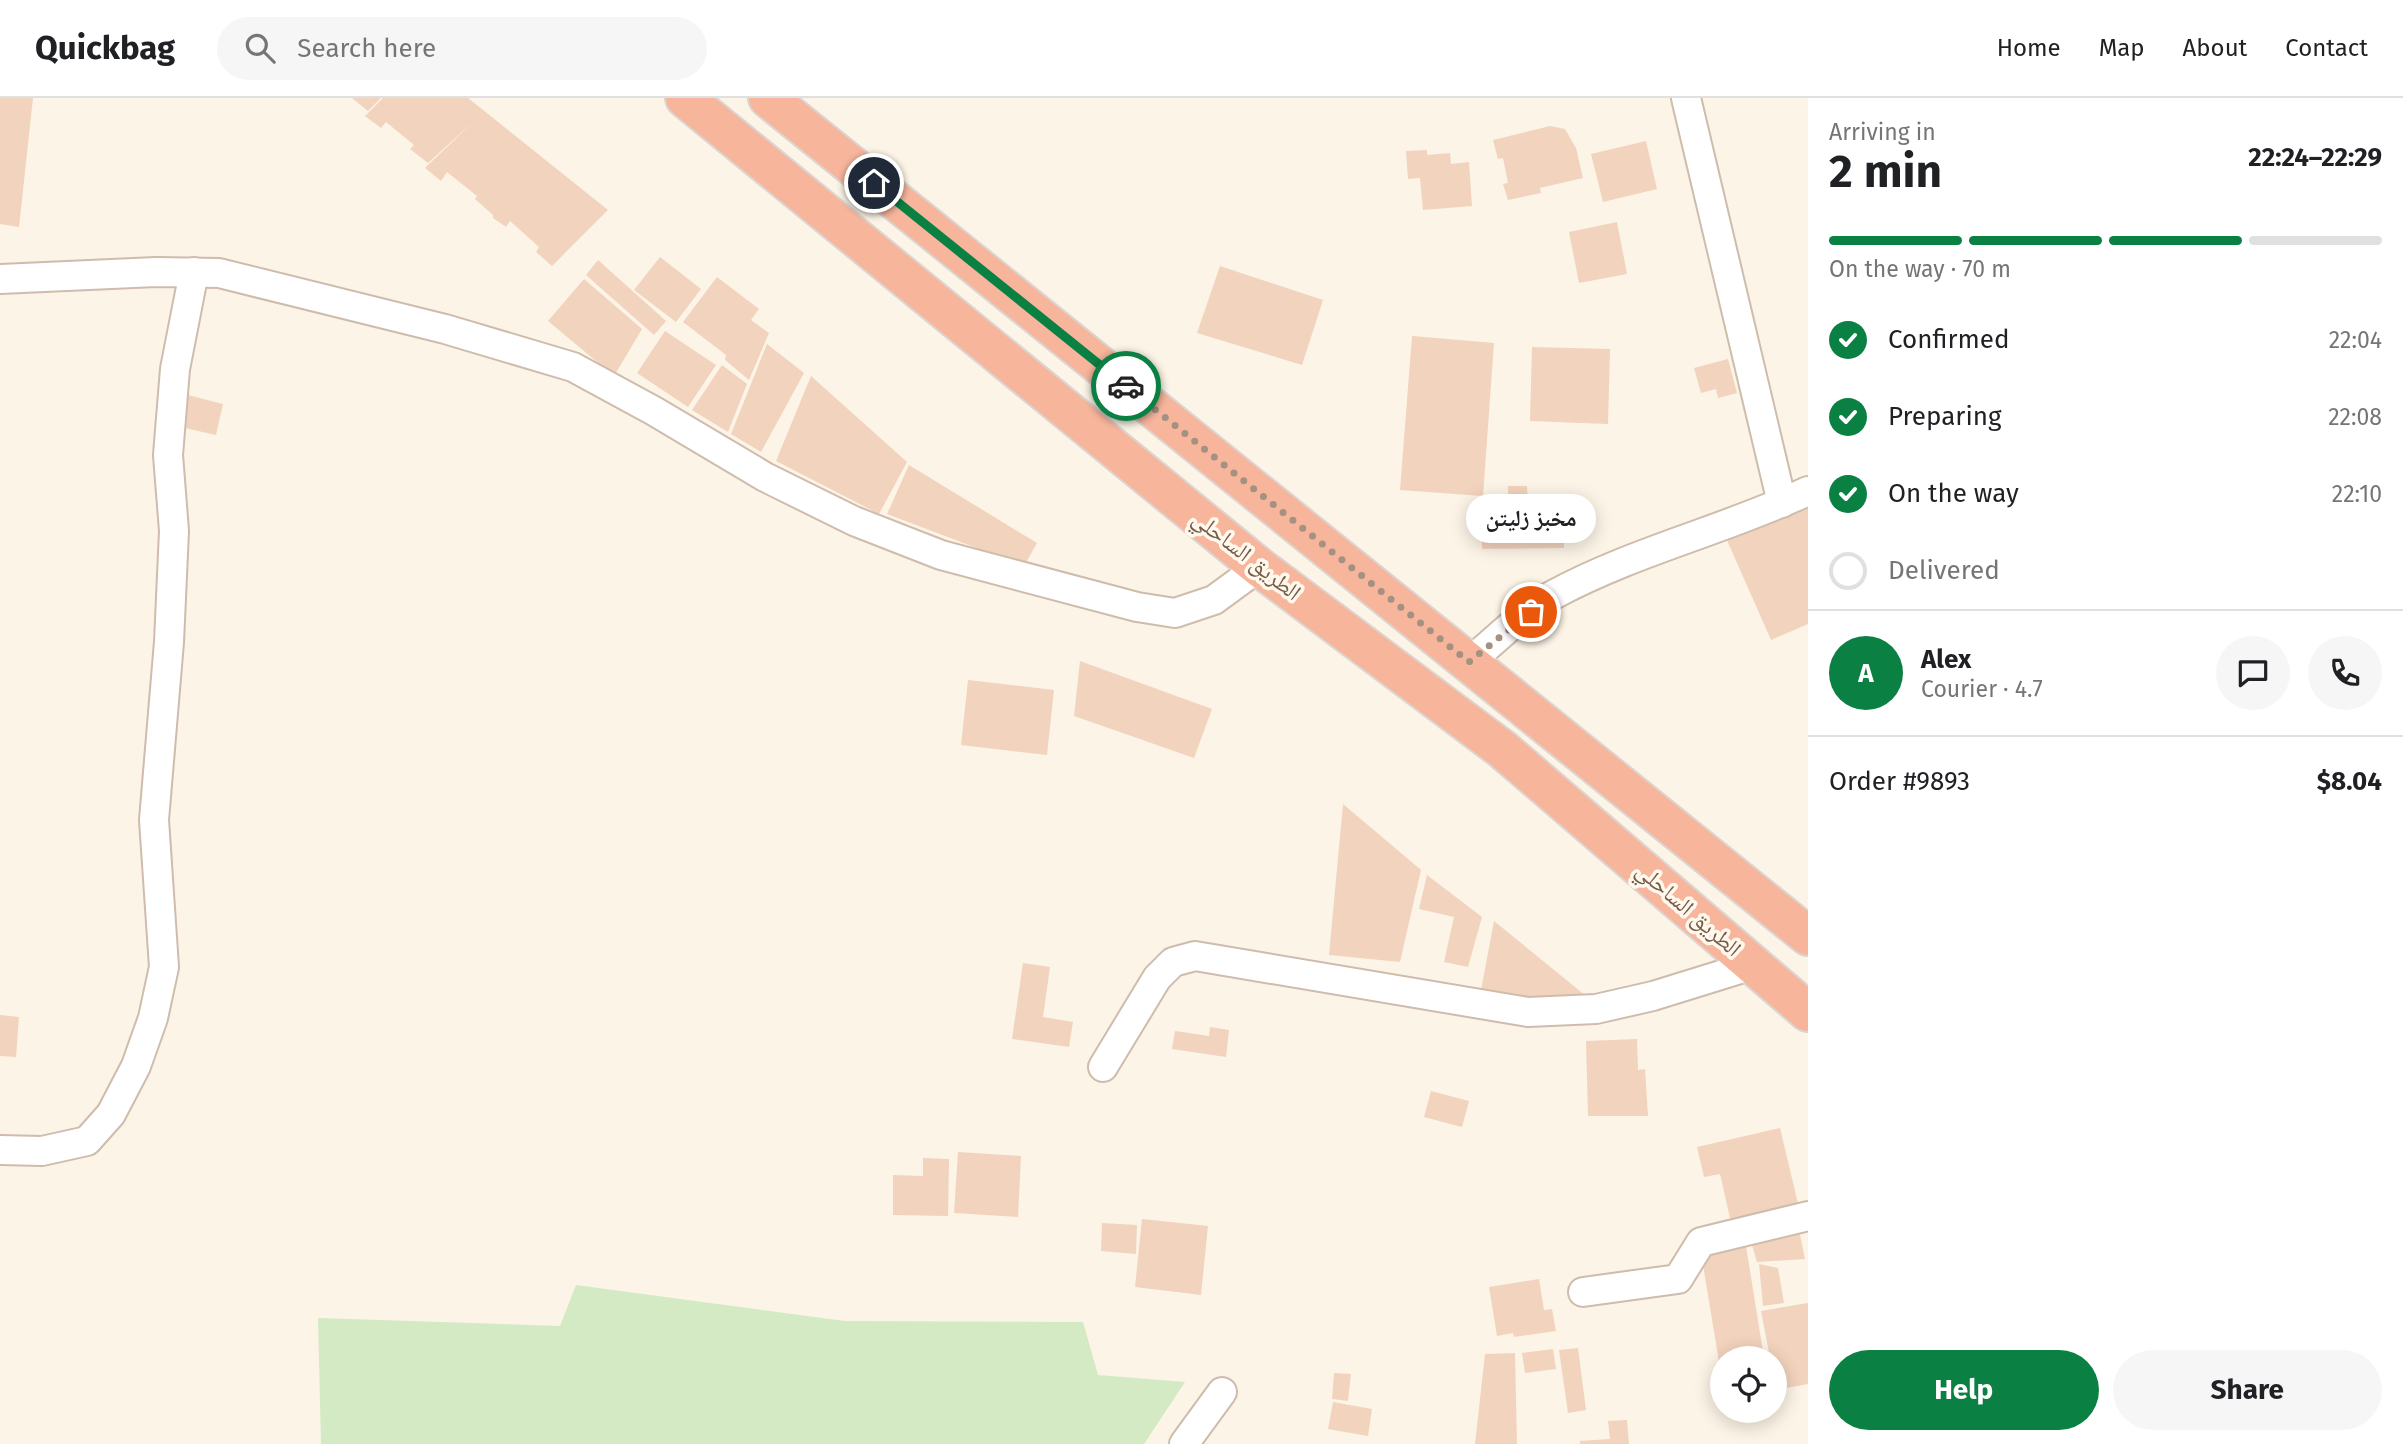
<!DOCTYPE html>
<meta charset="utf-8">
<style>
body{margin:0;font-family:"Fira Sans","Noto Naskh Arabic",sans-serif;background:#f6f6f6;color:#202124;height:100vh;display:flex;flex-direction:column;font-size:26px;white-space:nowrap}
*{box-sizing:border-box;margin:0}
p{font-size:23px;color:#757577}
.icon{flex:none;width:38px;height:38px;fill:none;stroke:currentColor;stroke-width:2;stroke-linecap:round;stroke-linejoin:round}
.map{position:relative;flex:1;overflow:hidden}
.sheet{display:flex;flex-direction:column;background:#fff;width:595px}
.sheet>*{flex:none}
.fabs{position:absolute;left:1710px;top:1248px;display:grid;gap:14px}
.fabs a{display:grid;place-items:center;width:77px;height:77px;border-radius:50%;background:#fff;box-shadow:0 4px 18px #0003;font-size:35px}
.pin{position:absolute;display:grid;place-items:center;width:60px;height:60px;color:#fff;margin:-30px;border:4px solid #fff;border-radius:50%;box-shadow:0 2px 7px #0007}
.courier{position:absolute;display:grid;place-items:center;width:70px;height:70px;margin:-35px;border:5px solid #0b8043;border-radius:50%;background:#fff;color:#222;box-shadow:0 2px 9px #0007}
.bubble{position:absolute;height:49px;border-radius:24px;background:#fff;box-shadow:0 4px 18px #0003;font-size:23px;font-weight:700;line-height:49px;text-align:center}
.summary em{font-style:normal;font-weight:700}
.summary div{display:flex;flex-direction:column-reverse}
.summary{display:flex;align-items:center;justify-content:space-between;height:119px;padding:0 21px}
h1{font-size:46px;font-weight:700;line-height:52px}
.bar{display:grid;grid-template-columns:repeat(4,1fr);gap:10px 7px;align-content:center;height:84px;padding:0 21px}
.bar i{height:9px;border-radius:5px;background:#e0e0e0}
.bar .on{background:#0b8043}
.bar p{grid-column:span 4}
.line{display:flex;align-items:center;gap:18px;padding:0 21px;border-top:2px solid #e0e0e0}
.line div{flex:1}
.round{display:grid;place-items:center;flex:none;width:74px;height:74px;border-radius:37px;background:#f6f6f6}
ol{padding:0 21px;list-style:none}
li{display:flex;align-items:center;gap:21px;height:77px}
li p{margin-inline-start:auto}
li .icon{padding:7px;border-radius:50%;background:#0b8043;color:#fff;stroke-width:4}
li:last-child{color:#757577}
li i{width:38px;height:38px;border:4px solid #e0e0e0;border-radius:50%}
.cta{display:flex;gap:14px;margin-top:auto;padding:14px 21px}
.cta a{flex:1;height:80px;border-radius:42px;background:#0b8043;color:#fff;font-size:28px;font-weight:700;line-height:80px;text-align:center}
.cta a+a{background:#f6f6f6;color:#202124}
header{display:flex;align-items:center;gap:42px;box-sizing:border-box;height:98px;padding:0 35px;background:#fff;border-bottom:2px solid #e0e0e0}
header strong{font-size:33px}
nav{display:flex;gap:38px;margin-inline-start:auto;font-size:24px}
.search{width:490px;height:63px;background:#f6f6f6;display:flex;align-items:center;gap:18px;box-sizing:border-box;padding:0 24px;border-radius:38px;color:#757577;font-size:26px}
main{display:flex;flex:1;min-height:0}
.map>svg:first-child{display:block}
.green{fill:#d3eac4}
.building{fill:#f2d3bd}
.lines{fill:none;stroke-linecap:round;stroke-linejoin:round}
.street-casing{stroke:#cebcac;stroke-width:32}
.highway-casing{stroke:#dbd4d0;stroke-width:42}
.street{stroke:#fff;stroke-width:28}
.highway{stroke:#f7b59c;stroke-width:38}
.done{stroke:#a59181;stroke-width:7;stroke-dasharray:0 12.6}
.route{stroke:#0b8043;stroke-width:9}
.labels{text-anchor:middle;stroke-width:7;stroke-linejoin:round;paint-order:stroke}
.street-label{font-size:23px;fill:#765b4a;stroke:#fff8ec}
</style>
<header>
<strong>Quickbag</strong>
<div class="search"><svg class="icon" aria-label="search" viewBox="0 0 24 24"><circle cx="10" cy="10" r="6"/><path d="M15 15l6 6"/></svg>Search here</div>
<nav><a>Home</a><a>Map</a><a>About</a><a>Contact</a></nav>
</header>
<main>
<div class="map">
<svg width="1808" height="1346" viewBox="0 0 1808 1346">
<rect width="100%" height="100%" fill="#fcf4e6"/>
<!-- green -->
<path class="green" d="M576 1187 845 1223 1083 1224 1098 1277 1185 1284 1144 1346H321L318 1220 560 1228Z"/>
<!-- building -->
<g class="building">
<path d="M0 0H33L19 129 0 126Z"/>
<path d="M352 0H381L368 13Z"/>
<path d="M383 0H468L608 112 552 168 536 154 539 149 510 123 506 129 493 120V117L475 101 477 98 447 74 441 83 425 70 474 23 428 65 410 51 414 47 386 24 381 30 365 18Z"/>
<path d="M1550 28 1565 31 1576 50 1583 80 1540 90 1541 95 1508 102 1503 86 1508 85 1503 60 1498 61 1493 42Z"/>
<path d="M1646 43 1657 91 1603 104 1591 56Z"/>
<path d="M1427 52V57L1450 55 1451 66 1469 64 1472 108 1423 112 1420 80 1408 81 1406 53Z"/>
<path d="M1617 124 1627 176 1579 185 1569 134Z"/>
<path d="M660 159 701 191 676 224 634 192Z"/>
<path d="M598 162 666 223 654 237 586 177Z"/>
<path d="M1220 168 1323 202 1302 267 1197 235Z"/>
<path d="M717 179 759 211 751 222 769 235 749 282 725 262 726 257 683 224Z"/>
<path d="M584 181 642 231 614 278 548 223Z"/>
<path d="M665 233 716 267 688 309 637 275Z"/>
<path d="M1412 238 1494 245 1483 398 1400 392Z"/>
<path d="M767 246 804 275 761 354 731 336Z"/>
<path d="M1532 249 1610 251 1608 326 1530 323Z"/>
<path d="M1728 261 1737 295 1718 300 1716 291 1701 295 1694 270Z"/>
<path d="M722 267 747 286 728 334 692 312Z"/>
<path d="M811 278 907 364 879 416 776 363Z"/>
<path d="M184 296 223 306 216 337 176 328Z"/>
<path d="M909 367 1037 445 1024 468 887 416Z"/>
<path d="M1508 388H1527L1528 406 1563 405 1564 450 1482 451 1481 406H1508Z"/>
<path d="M1808 404V526L1771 542 1726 440Z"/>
<path d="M1080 563 1212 611 1194 660 1074 618Z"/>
<path d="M968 582 1054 592 1047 657 961 647Z"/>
<path d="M1343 706 1421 772 1400 864 1329 857Z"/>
<path d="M1427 777 1482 819 1468 869 1444 864 1454 819 1419 811Z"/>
<path d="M1494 823 1586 898 1578 907 1481 892Z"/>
<path d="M1023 865 1050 869 1043 919 1073 924 1069 949 1012 941Z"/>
<path d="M0 917 19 919 16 959 0 958Z"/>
<path d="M1210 929 1229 932 1226 959 1172 951 1175 933 1209 938Z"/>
<path d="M1637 941 1638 972 1645 971 1648 1018H1588L1586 943Z"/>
<path d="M1431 993 1469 1003 1462 1029 1424 1019Z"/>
<path d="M1780 1030 1800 1114 1732 1129 1720 1076 1704 1079 1697 1049Z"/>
<path d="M958 1054 1021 1058 1018 1119 954 1115Z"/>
<path d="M923 1060 949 1061 948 1118 893 1117V1077L923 1078Z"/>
<path d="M1142 1121 1208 1128 1201 1197 1135 1189Z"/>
<path d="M1102 1125 1137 1127 1136 1156 1101 1153Z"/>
<path d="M1798 1127 1805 1161 1757 1164 1750 1140Z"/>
<path d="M1746 1148 1764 1260H1722L1721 1276 1701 1155Z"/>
<path d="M1759 1166 1778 1170 1784 1205 1763 1208Z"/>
<path d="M1539 1181 1544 1212 1552 1211 1556 1233 1514 1239 1513 1235 1497 1238 1489 1189Z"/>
<path d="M1808 1205V1286L1775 1292 1774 1260H1770L1761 1213Z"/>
<path d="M1578 1250 1586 1312 1568 1315 1559 1252Z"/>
<path d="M1553 1251 1556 1271 1525 1275 1522 1255Z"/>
<path d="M1515 1255 1517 1346H1475L1485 1256Z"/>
<path d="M1334 1275 1351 1276 1348 1303 1332 1301Z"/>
<path d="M1333 1304 1372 1311 1368 1338 1328 1331Z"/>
<path d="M1627 1322 1629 1346H1580V1343L1610 1341 1608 1323Z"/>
</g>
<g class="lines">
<!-- street casing -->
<g class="street-casing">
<g id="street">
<path d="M1686 0 1782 405"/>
<path d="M0 181 156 174 219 175 445 231 573 269 654 313 765 379 854 423 941 457 1137 509 1175 515 1214 502 1259 469"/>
<path d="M1469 564C1494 544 1526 511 1553 497 1634 453 1725 432 1808 393"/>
<path d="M1103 969 1157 880 1173 864 1195 858 1528 914 1596 911 1653 898 1753 867"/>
<path d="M0 1052 42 1053 87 1043 111 1016 136 968 153 920 164 869 154 722 169 544 174 433 168 357 175 271 194 174"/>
<path d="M1583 1194 1678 1181 1701 1144 1808 1118"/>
<path d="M1184 1346 1222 1294"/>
</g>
</g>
<!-- highway casing -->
<g class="highway-casing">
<g id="highway">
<path d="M685 0 1259 469 1502 651 1808 914"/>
<path d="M768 0 1808 838"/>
</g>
</g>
<!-- street -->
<use href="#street" class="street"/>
<!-- highway -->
<use href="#highway" class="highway"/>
</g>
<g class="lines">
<!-- done -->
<path class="done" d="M1126 288 1469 564 1531 514"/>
<!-- route -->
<path class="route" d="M874 85 1126 288"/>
</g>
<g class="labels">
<!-- street labels -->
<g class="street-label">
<text transform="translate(1247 457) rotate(38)" y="8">الطريق الساحلي</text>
<text transform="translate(1689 811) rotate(41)" y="8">الطريق الساحلي</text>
</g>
</g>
</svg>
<div class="fabs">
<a><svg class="icon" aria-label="locate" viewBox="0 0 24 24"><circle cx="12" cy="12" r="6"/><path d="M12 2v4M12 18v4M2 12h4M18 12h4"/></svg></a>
</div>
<div class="pin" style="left:1531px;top:514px;background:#ea580c"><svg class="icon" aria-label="bag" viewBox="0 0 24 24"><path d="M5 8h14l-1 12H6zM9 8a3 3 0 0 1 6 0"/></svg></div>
<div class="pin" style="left:874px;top:85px;background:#1f2937"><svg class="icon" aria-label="home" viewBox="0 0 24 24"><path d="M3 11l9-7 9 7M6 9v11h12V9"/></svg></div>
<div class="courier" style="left:1126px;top:288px"><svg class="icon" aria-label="car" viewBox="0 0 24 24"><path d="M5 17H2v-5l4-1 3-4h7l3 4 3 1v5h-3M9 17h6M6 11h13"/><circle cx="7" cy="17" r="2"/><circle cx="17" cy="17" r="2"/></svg></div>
<div class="bubble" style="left:1466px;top:396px;width:130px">مخبز زليتن</div>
</div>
<section class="sheet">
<div class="summary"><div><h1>2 min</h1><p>Arriving in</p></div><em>22:24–22:29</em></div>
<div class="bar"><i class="on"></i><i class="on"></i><i class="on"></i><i></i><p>On the way · 70 m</p></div>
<ol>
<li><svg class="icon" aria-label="check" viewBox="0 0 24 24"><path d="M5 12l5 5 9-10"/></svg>Confirmed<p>22:04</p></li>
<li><svg class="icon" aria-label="check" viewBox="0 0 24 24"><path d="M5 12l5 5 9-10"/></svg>Preparing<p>22:08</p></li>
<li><svg class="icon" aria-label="check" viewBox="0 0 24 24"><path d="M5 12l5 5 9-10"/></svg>On the way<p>22:10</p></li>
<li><i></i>Delivered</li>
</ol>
<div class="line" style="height:126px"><b class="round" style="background:#0b8043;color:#fff">A</b><div><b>Alex</b><p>Courier · 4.7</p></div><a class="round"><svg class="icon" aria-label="chat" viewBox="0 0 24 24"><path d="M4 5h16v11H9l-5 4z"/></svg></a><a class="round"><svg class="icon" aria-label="phone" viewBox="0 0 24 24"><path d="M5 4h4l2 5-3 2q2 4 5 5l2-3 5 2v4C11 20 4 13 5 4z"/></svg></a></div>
<div class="line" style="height:91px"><div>Order #9893</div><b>$8.04</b></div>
<div class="cta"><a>Help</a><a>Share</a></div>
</section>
</main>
